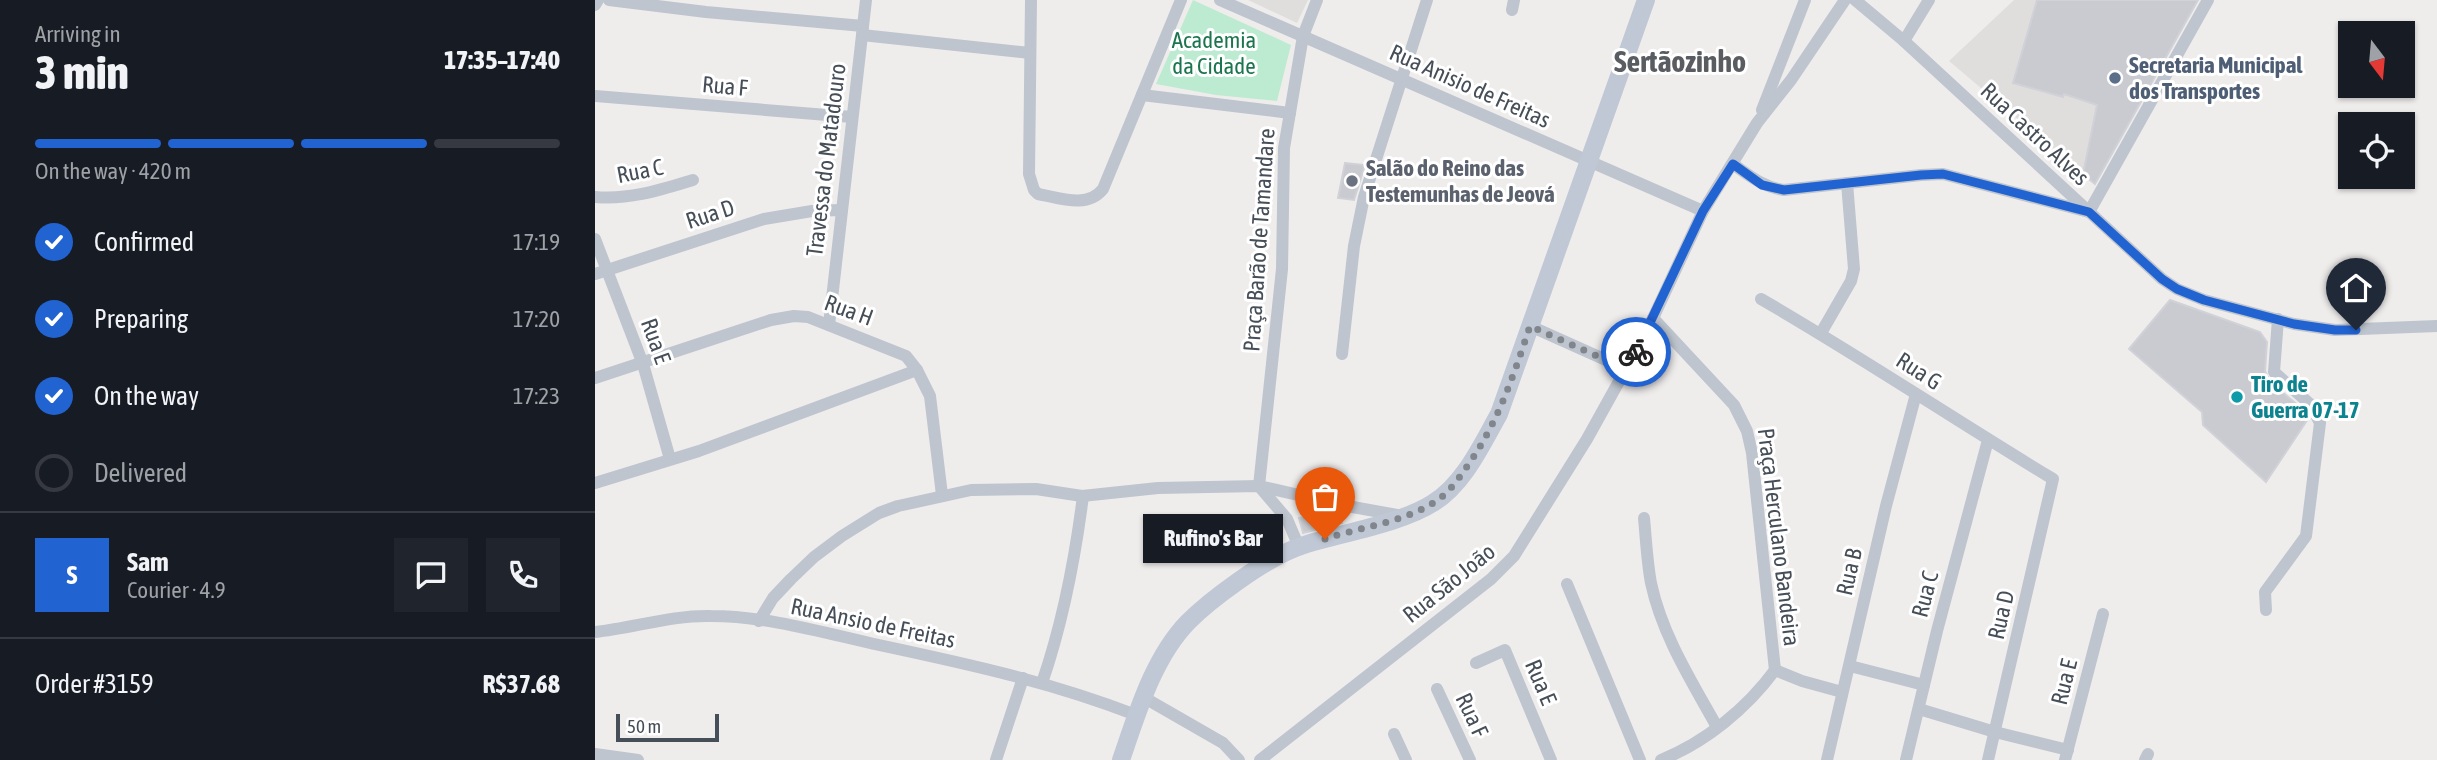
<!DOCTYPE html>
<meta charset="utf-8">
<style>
body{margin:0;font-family:"Asap Condensed",sans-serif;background:#20242c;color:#f1f3f6;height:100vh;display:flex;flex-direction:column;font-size:26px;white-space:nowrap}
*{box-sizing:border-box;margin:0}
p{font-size:23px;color:#9ea1a6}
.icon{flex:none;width:38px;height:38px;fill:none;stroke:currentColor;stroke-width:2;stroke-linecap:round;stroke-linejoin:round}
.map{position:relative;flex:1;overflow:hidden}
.drawer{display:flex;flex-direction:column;background:#171b24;width:595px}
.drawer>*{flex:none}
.needle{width:46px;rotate:164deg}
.tools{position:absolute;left:1743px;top:21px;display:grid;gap:14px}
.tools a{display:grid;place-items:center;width:77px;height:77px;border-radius:0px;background:#171b24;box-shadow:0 2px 5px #0004;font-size:35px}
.scale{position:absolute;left:21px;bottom:18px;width:103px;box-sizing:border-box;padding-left:7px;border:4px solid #464e58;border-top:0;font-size:19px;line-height:24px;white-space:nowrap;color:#464e58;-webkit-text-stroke:5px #fff;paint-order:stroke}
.pin{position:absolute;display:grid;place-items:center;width:60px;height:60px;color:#fff;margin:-72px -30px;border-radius:50% 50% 50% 0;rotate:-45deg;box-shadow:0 0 7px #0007}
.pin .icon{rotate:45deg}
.courier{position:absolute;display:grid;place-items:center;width:70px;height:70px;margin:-35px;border:5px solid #2263d2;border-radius:50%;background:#fff;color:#222;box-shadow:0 2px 9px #0007}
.bubble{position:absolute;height:49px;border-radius:0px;background:#171b24;box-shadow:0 2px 5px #0004;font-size:23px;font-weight:800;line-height:49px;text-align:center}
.headline em{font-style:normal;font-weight:800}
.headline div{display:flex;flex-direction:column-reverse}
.headline{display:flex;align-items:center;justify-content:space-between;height:119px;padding:0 35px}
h1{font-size:46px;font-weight:800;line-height:52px}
.bar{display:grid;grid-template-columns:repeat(4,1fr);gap:10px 7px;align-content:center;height:84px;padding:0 35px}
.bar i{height:9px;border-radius:5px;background:#363941}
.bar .active{background:#2263d2}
.bar p{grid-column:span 4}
.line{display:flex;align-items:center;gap:18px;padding:0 35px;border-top:2px solid #363941}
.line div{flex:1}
.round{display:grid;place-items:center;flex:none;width:74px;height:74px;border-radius:0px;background:#20242c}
ol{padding:0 35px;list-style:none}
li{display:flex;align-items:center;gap:21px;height:77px}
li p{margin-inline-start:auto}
li .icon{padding:7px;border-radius:50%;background:#2263d2;color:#fff;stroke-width:4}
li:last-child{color:#9ea1a6}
li i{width:38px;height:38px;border:4px solid #363941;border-radius:50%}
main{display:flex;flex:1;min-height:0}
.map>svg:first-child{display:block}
.education{fill:#e0dddd}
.green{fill:#bcebd1}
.building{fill:#cacbd1;stroke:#d0d2d8;stroke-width:2}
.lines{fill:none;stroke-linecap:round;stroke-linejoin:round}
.street{stroke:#bec5ce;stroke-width:12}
.secondary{stroke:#bfc8d4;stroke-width:18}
.done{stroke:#81858c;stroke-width:7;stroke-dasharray:0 12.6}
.route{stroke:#2263d2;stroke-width:9}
.service-dot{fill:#5c6f8a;stroke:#fff;stroke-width:2.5}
.worship-dot{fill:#6b7280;stroke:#fff;stroke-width:2.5}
.culture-dot{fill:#0f9aa8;stroke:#fff;stroke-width:2.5}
.labels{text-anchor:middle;stroke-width:6;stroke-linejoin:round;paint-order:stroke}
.park-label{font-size:23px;fill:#1b754e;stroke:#fff}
.service-label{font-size:23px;font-weight:bold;fill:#4e5e75;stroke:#fff;text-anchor:start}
.street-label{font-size:23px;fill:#464e58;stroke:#fff}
.worship-label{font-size:23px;font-weight:bold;fill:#5b616d;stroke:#fff;text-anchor:start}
.culture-label{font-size:23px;font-weight:bold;fill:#0d838f;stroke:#fff;text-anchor:start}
.district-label{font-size:30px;font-weight:bold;fill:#595c61;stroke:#fff}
</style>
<main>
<section class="drawer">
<div class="headline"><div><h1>3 min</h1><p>Arriving in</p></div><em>17:35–17:40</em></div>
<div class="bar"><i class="active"></i><i class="active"></i><i class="active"></i><i></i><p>On the way · 420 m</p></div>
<ol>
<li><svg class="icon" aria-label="check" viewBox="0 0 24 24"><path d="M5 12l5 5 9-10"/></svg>Confirmed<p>17:19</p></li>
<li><svg class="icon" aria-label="check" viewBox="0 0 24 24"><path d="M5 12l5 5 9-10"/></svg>Preparing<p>17:20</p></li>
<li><svg class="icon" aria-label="check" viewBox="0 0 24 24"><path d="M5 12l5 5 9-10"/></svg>On the way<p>17:23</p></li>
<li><i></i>Delivered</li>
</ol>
<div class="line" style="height:126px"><b class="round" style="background:#2263d2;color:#fff">S</b><div><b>Sam</b><p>Courier · 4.9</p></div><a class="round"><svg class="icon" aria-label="chat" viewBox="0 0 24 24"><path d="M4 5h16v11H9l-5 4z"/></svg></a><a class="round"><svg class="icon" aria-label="phone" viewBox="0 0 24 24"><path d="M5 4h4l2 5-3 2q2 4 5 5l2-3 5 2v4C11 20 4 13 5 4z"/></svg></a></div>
<div class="line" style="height:91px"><div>Order #3159</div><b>R$37.68</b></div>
</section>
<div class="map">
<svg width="1842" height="760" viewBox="0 0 1842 760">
<rect width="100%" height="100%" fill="#efecec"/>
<!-- education -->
<g class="education">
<path d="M653 0H713L702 23Z"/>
<path d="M1419 0H1497L1502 105 1488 174 1354 61Z"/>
</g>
<!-- green -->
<path class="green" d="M598 0 696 45 682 101 621 95 561 84Z"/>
<!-- building -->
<g class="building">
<path d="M1442 0H1603L1500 184 1488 174 1502 105 1469 94 1468 97 1418 83Z"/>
<path d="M750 163 770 165 759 200 743 198Z"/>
<path d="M1575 300 1665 332 1672 342 1670 371 1675 382 1709 410 1713 419 1671 482 1608 425 1607 412 1534 349Z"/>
<path d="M733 511 744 513 747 523 708 533 704 518Z"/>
</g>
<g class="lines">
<!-- street -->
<g class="street">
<path d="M14 0 111 12 268 26"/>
<path d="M436 0 434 174 439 190 443 194C465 198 492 209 508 189L586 0"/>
<path d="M625 0 1108 211"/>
<path d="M1260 0 1309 41 1567 279 1582 289 1609 300 1699 324 1740 330 1842 326"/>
<path d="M0 5 3 0"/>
<path d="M917 10 919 0"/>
<path d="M267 35 435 53"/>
<path d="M1309 41 1334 0"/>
<path d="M547 95 695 113"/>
<path d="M0 96 257 117"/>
<path d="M1167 110 1210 0"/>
<path d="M1138 164C1155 176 1168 187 1189 190L1326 175 1348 174 1494 212 1613 0"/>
<path d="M0 197C35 200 65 190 98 180"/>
<path d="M0 239 48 364 75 459"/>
<path d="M0 274 169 219 217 211 246 210"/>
<path d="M1166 299C1265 356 1360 420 1458 479L1393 760"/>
<path d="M1058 318 1139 405 1152 431 1157 453 1180 670"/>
<path d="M234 325 271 0"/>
<path d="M935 326 1031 369"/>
<path d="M1226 333 1256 281 1259 269 1252 183"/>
<path d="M747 354 759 246 769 197 832 0"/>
<path d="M0 378 176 320 199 316 213 317 311 356 322 370 335 396 347 495"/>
<path d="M0 483 104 451 322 370"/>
<path d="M1049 518C1051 539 1052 562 1056 583 1067 635 1097 682 1122 727"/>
<path d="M704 547 692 519 664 486 687 269 689 148 708 36 722 0"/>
<path d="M972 584 1045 760"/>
<path d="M1671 610 1670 592 1711 536 1725 423 1716 405 1679 372 1683 319"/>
<path d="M164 621 178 598 196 579 219 557 247 536 284 513 303 506 376 490 441 489 487 496 563 488 664 486 752 506 808 516"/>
<path d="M0 632C38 628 77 615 116 616 172 616 230 633 284 645 373 664 456 682 541 715"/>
<path d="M881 663 910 650 956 760"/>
<path d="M1255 666 1329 685"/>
<path d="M1180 670 1207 681 1247 692"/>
<path d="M447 683C468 622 480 559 488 496"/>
<path d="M842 689 875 760"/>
<path d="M548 697 628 743 644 760"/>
<path d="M1324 709 1400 732 1473 750"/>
<path d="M799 734 811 760"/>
<path d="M0 754 43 760"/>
<path d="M401 760 428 678"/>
<path d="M665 760 896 579 919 556 992 439 1052 331 1108 211 1162 123 1196 80 1250 0"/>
<path d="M1066 760C1111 742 1152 708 1180 670"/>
<path d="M1232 760 1291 506 1321 394"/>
<path d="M1311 760 1342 631 1393 440"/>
<path d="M1470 760 1508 614"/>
<path d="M1550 760 1553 754"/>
</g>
<!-- secondary -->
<path class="secondary" d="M526 760C542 714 558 658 593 622 608 607 625 594 642 582 664 566 686 552 712 544 748 533 807 523 838 503 869 484 887 444 904 414L1051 0"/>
</g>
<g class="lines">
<!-- done -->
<path class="done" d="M730 539C765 527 806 523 838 503 852 495 862 481 871 468 903 423 918 377 935 326L1031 369 1041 352"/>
<!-- route -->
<path class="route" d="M1041 352 1108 211 1138 164 1167 185 1189 190 1326 175 1348 174 1494 212 1567 279 1582 289 1609 300 1699 324 1740 330H1761"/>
</g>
<!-- markers -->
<circle class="service-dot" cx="1520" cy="78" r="7"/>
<circle class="worship-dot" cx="757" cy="181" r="7"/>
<circle class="culture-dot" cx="1642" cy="397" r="7"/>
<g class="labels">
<!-- park labels -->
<g class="park-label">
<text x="619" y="48">Academia<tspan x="619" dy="26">da Cidade</tspan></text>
</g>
<!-- service labels -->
<g class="service-label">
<text x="1534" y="73">Secretaria Municipal<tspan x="1534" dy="26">dos Transportes</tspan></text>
</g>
<!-- street labels -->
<g class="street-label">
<text transform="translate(130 86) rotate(5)" y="8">Rua F</text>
<text transform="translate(875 86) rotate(24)" y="8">Rua Anisio de Freitas</text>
<text transform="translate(1440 134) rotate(43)" y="8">Rua Castro Alves</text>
<text transform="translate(231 160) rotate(-83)" y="8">Travessa do Matadouro</text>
<text transform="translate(45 171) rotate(-11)" y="8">Rua C</text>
<text transform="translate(115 214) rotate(-18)" y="8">Rua D</text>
<text transform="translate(664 240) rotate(-86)" y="8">Praça Barão de Tamandare</text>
<text transform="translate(254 310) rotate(20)" y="8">Rua H</text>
<text transform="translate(61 341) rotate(70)" y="8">Rua E</text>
<text transform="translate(1324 371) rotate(33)" y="8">Rua G</text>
<text transform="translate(1184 537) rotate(83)" y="8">Praça Herculano Bandeira</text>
<text transform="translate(1254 572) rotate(-77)" y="8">Rua B</text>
<text transform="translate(854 583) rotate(-39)" y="8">Rua São João</text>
<text transform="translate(1330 594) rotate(-75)" y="8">Rua C</text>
<text transform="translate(1406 615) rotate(-77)" y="8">Rua D</text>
<text transform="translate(278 623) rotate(12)" y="8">Rua Ansio de Freitas</text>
<text transform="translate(946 682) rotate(67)" y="8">Rua E</text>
<text transform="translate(1469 682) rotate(-76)" y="8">Rua E</text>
<text transform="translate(877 715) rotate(65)" y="8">Rua F</text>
</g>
<!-- worship labels -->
<g class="worship-label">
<text x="771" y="176">Salão do Reino das<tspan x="771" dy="26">Testemunhas de Jeová</tspan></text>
</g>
<!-- culture labels -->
<g class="culture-label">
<text x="1656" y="392">Tiro de<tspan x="1656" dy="26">Guerra 07-17</tspan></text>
</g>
<!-- district labels -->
<g class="district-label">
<text x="1085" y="72">Sertãozinho</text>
</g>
</g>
</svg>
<div class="tools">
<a><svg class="needle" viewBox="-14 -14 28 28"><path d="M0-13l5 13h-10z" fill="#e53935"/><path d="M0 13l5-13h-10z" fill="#9ea1a6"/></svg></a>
<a><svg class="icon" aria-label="locate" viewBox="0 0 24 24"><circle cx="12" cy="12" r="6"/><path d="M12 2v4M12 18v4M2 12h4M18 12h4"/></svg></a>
</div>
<div class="scale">50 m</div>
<div class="pin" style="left:730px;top:539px;background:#ea580c"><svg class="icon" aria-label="bag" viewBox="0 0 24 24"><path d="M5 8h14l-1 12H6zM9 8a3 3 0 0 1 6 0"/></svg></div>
<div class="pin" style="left:1761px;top:330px;background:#1f2937"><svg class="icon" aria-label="home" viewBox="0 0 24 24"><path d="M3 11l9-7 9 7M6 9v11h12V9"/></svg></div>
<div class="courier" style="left:1041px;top:352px"><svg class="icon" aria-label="bike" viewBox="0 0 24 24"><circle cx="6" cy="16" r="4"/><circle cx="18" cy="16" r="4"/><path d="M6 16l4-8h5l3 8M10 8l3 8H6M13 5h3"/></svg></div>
<div class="bubble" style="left:548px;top:514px;width:140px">Rufino's Bar</div>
</div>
</main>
